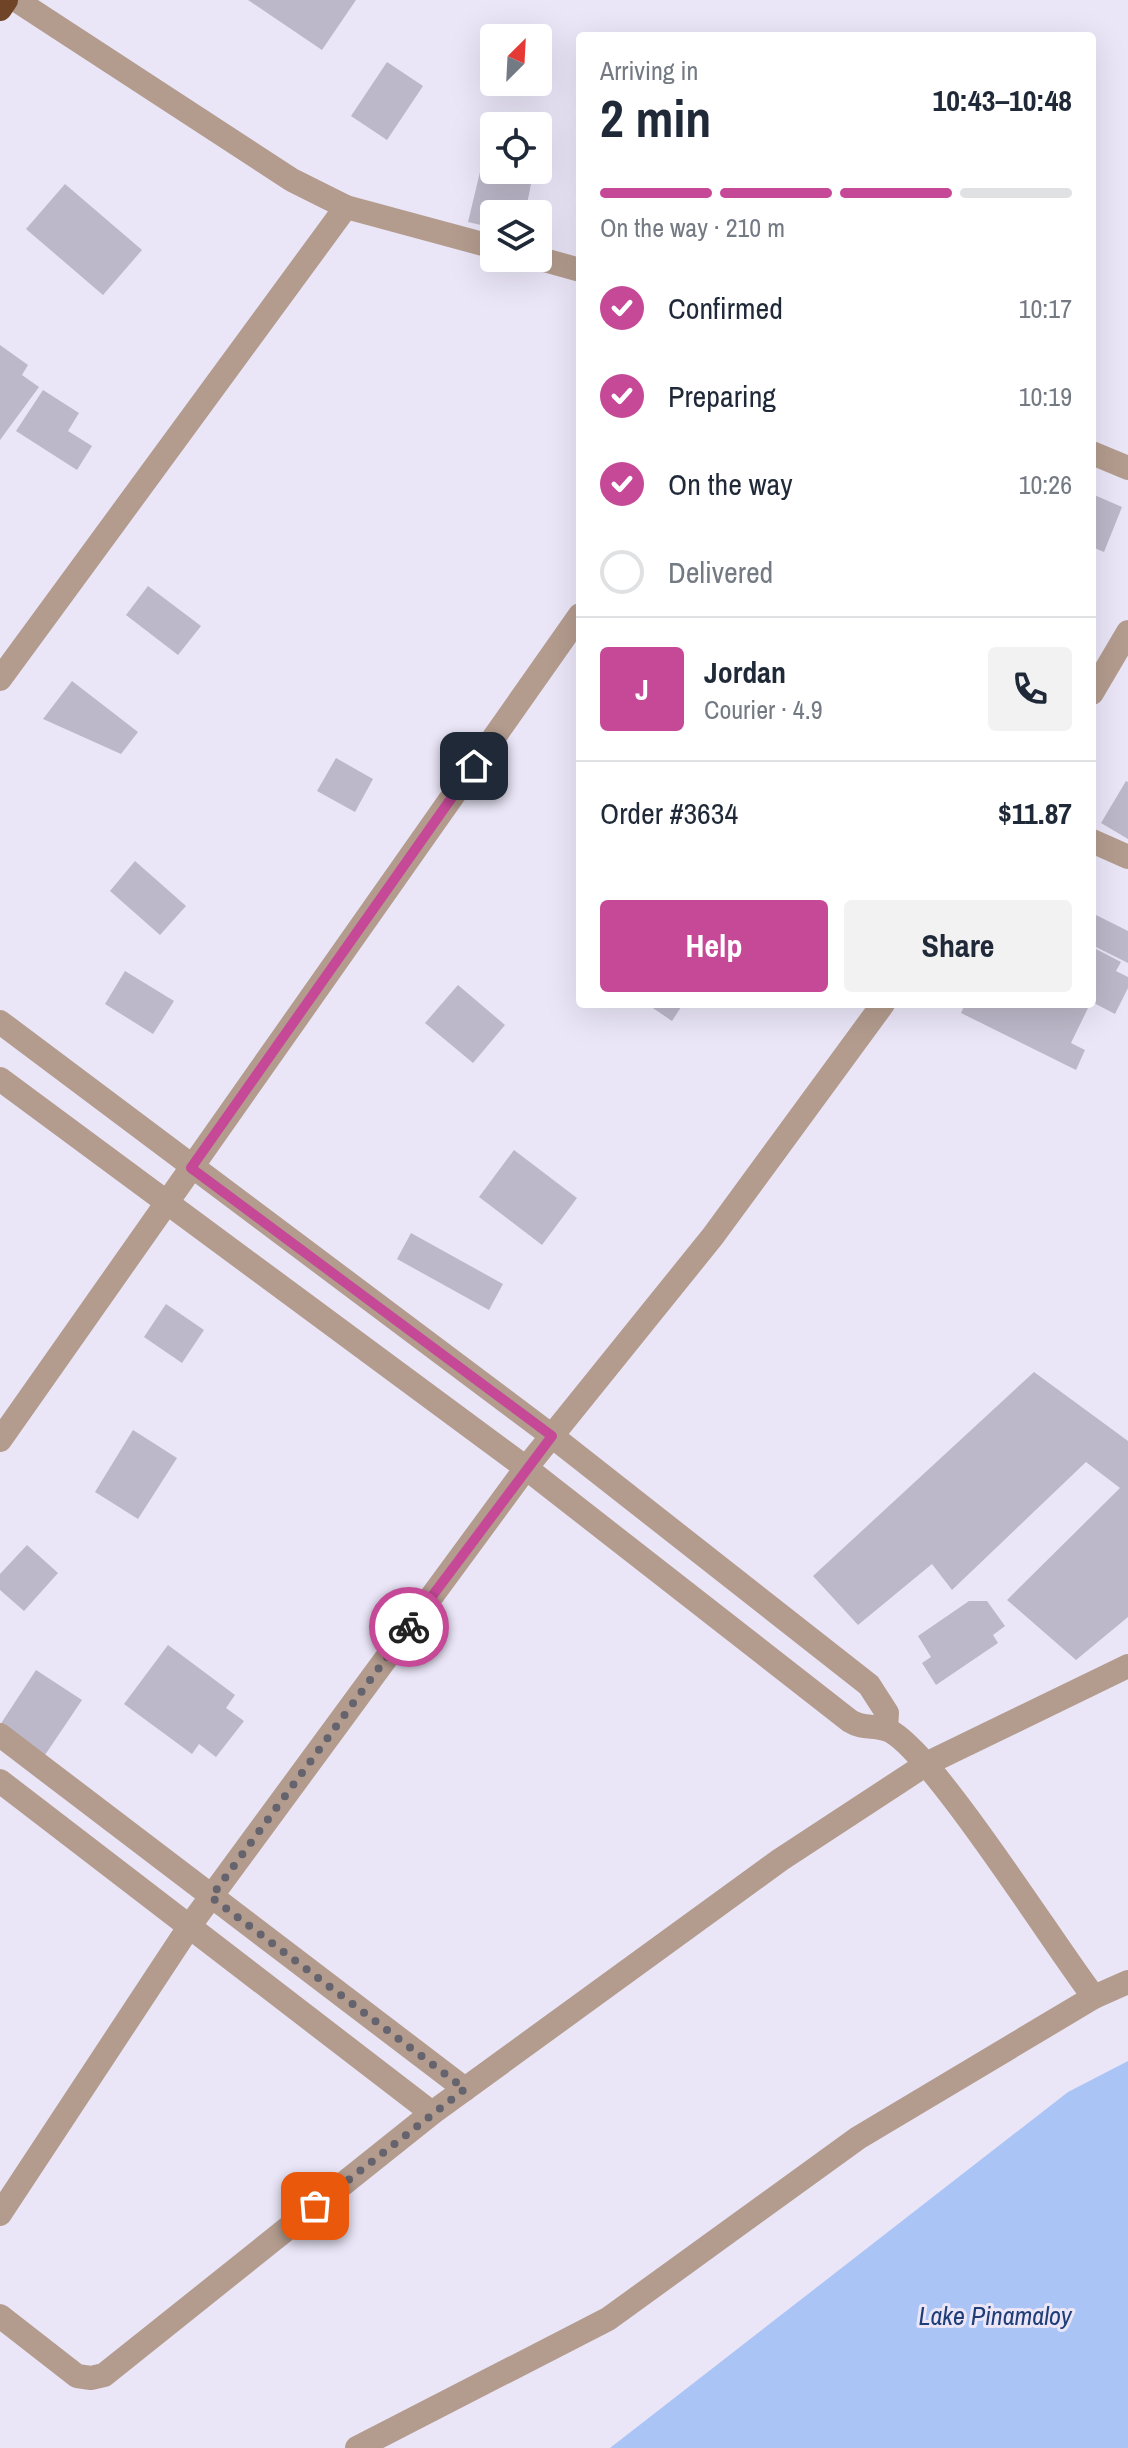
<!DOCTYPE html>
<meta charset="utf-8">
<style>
body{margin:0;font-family:"Archivo Narrow",sans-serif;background:#f2f2f3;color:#1f2937;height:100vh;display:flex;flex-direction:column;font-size:30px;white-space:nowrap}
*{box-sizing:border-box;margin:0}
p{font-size:26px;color:#747a83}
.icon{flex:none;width:44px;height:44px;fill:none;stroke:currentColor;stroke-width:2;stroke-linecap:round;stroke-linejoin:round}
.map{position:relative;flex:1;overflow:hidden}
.sheet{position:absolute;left:576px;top:32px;width:520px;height:976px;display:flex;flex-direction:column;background:#fff;border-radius:8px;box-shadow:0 8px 32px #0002}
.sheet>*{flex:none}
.needle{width:52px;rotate:24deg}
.buttons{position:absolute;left:480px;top:24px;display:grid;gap:16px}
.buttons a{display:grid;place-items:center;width:72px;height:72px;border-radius:8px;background:#fff;box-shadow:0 8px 32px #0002;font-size:40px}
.pin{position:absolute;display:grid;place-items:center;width:68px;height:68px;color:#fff;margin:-34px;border-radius:16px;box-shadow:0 4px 12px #0006}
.courier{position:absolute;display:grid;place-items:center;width:80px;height:80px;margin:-40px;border:6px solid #c64998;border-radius:50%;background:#fff;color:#222;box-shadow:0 2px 10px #0007}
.headline em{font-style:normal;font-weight:700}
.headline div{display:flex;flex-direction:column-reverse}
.headline{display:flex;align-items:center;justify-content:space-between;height:136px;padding:0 24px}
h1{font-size:52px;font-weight:700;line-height:60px}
.bar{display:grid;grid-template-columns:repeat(4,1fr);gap:12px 8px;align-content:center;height:96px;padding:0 24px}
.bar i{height:10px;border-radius:6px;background:#e0e1e3}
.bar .selected{background:#c64998}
.bar p{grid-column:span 4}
.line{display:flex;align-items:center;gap:20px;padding:0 24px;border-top:2px solid #e0e1e3}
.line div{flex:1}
.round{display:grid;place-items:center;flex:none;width:84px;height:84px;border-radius:8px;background:#f2f2f3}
ol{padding:0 24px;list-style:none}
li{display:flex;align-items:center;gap:24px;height:88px}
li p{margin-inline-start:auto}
li .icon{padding:8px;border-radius:50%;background:#c64998;color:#fff;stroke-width:4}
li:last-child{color:#747a83}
li i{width:44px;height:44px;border:4px solid #e0e1e3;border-radius:50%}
.cta{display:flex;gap:16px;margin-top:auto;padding:16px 24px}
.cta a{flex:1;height:92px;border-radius:8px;background:#c64998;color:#fff;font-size:32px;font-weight:700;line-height:92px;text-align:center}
.cta a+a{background:#f2f2f3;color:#1f2937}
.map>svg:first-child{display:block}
.water{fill:#aac5f5}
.building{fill:#bdb8c9}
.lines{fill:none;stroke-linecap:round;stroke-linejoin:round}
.street{stroke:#b39c8e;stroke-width:24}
.highway{stroke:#704427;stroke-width:24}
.done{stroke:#65636d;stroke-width:8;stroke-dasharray:0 14.4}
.route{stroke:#c64998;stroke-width:10}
.labels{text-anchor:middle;stroke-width:6;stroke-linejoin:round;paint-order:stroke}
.water-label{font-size:26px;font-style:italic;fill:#1f3d76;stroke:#eae6f8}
</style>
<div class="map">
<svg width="1128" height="2448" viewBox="0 0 1128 2448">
<rect width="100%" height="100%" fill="#eae6f8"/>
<!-- water -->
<path class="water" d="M1128 2061V2448H610L1068 2092Z"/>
<!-- building -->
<g class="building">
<path d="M248 0H356L322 50Z"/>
<path d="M387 62 423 86 387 140 351 116Z"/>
<path d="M480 172 531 184 525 214H494V228L468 222Z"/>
<path d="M65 184 142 250 103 295 26 229Z"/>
<path d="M0 345 28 365 22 375 39 387 0 440Z"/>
<path d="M43 390 79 413 68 431 92 446 77 470 16 431Z"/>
<path d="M1092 494 1122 507 1104 552 1092 547Z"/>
<path d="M148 586 201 626 178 655 126 615Z"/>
<path d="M72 681 138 732 121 754 43 719Z"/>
<path d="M336 758 373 779 355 812 317 791Z"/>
<path d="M1126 781 1128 782V839L1101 823Z"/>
<path d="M135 861 186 906 160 935 110 891Z"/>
<path d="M1092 913 1128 931V963L1092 945Z"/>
<path d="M1092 947 1121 962 1116 971 1128 977V988L1115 1014 1092 1002Z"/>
<path d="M125 971 174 1001 153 1034 105 1004Z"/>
<path d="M458 985 505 1025 473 1063 425 1023Z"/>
<path d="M647 1004H683L672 1021Z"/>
<path d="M965 1004H1090L1071 1043 1085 1050 1076 1070 961 1013Z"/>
<path d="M514 1150 577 1198 542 1245 479 1197Z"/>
<path d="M411 1233 503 1284 489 1310 397 1259Z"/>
<path d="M166 1304 204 1330 182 1363 144 1337Z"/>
<path d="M1034 1372 1128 1441V1617L1076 1660 1007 1600 1120 1488 1086 1462 952 1590 932 1564 858 1625 813 1576Z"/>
<path d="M133 1430 177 1458 138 1519 95 1492Z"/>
<path d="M27 1545 58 1573 24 1611 0 1590V1574Z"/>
<path d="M969 1601H987L1005 1626 993 1635 998 1643 936 1685 922 1663 931 1657 918 1636Z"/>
<path d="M168 1645 235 1695 226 1708 244 1721 216 1757 199 1744 192 1754 124 1704Z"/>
<path d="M36 1670 82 1700 43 1758 0 1725Z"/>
</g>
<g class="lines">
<!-- street -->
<g class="street">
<path d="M16 0 292 180 346 207 494 247"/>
<path d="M537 258 580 270"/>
<path d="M1092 453 1128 468"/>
<path d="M0 679 346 207"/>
<path d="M1092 693 1128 632"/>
<path d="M1092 841 1128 857"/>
<path d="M0 1022 552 1436 869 1685 887 1713 886 1729"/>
<path d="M0 1079 526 1468 850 1721C863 1729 872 1725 885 1729 926 1740 1059 1953 1094 1997L1128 1982"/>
<path d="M0 1440 580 615"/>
<path d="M0 1735 465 2089"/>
<path d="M0 1781 432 2113"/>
<path d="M0 2214 191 1924 526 1468 713 1236 883 1004"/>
<path d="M0 2316 77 2376 91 2378 104 2375 432 2113 780 1860 928 1763 1128 1666"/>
<path d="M357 2448 608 2319 858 2138 1094 1997"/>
</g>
<!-- highway -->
<path class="highway" d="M0 9 6 0"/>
</g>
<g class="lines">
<!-- done -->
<path class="done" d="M315 2206 465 2089 211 1897 409 1627"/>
<!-- route -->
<path class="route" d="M409 1627 552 1436 191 1168 474 766"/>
</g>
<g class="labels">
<!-- water labels -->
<g class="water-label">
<text x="995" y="2325">Lake Pinamaloy</text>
</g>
</g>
</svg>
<div class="buttons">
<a><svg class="needle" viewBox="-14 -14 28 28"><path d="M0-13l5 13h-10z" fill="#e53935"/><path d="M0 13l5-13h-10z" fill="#747a83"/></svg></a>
<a><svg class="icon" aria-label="locate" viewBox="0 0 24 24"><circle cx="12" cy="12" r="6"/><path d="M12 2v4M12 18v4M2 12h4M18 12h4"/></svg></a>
<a><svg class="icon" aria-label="layers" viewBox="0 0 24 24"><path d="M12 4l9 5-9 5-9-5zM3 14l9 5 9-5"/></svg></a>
</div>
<div class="pin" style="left:315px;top:2206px;background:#ea580c"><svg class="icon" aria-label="bag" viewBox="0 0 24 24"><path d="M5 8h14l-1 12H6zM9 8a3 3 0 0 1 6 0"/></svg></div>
<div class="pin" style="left:474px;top:766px;background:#1f2937"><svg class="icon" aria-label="home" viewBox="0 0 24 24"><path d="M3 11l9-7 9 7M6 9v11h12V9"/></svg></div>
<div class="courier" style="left:409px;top:1627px"><svg class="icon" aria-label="bike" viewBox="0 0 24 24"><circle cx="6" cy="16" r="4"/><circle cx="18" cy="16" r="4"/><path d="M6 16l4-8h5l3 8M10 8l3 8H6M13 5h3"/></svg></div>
<section class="sheet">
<div class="headline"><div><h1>2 min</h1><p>Arriving in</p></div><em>10:43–10:48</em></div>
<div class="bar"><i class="selected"></i><i class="selected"></i><i class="selected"></i><i></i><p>On the way · 210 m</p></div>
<ol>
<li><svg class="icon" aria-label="check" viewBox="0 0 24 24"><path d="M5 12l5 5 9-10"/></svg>Confirmed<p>10:17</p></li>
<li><svg class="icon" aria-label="check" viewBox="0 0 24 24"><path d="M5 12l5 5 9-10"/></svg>Preparing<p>10:19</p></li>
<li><svg class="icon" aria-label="check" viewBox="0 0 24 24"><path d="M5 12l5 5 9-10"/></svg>On the way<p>10:26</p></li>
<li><i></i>Delivered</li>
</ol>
<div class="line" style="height:144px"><b class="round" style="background:#c64998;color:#fff">J</b><div><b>Jordan</b><p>Courier · 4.9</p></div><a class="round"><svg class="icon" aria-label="phone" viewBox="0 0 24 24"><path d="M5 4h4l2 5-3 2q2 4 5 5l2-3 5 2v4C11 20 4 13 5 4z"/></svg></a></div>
<div class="line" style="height:104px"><div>Order #3634</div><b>$11.87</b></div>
<div class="cta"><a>Help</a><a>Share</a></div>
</section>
</div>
